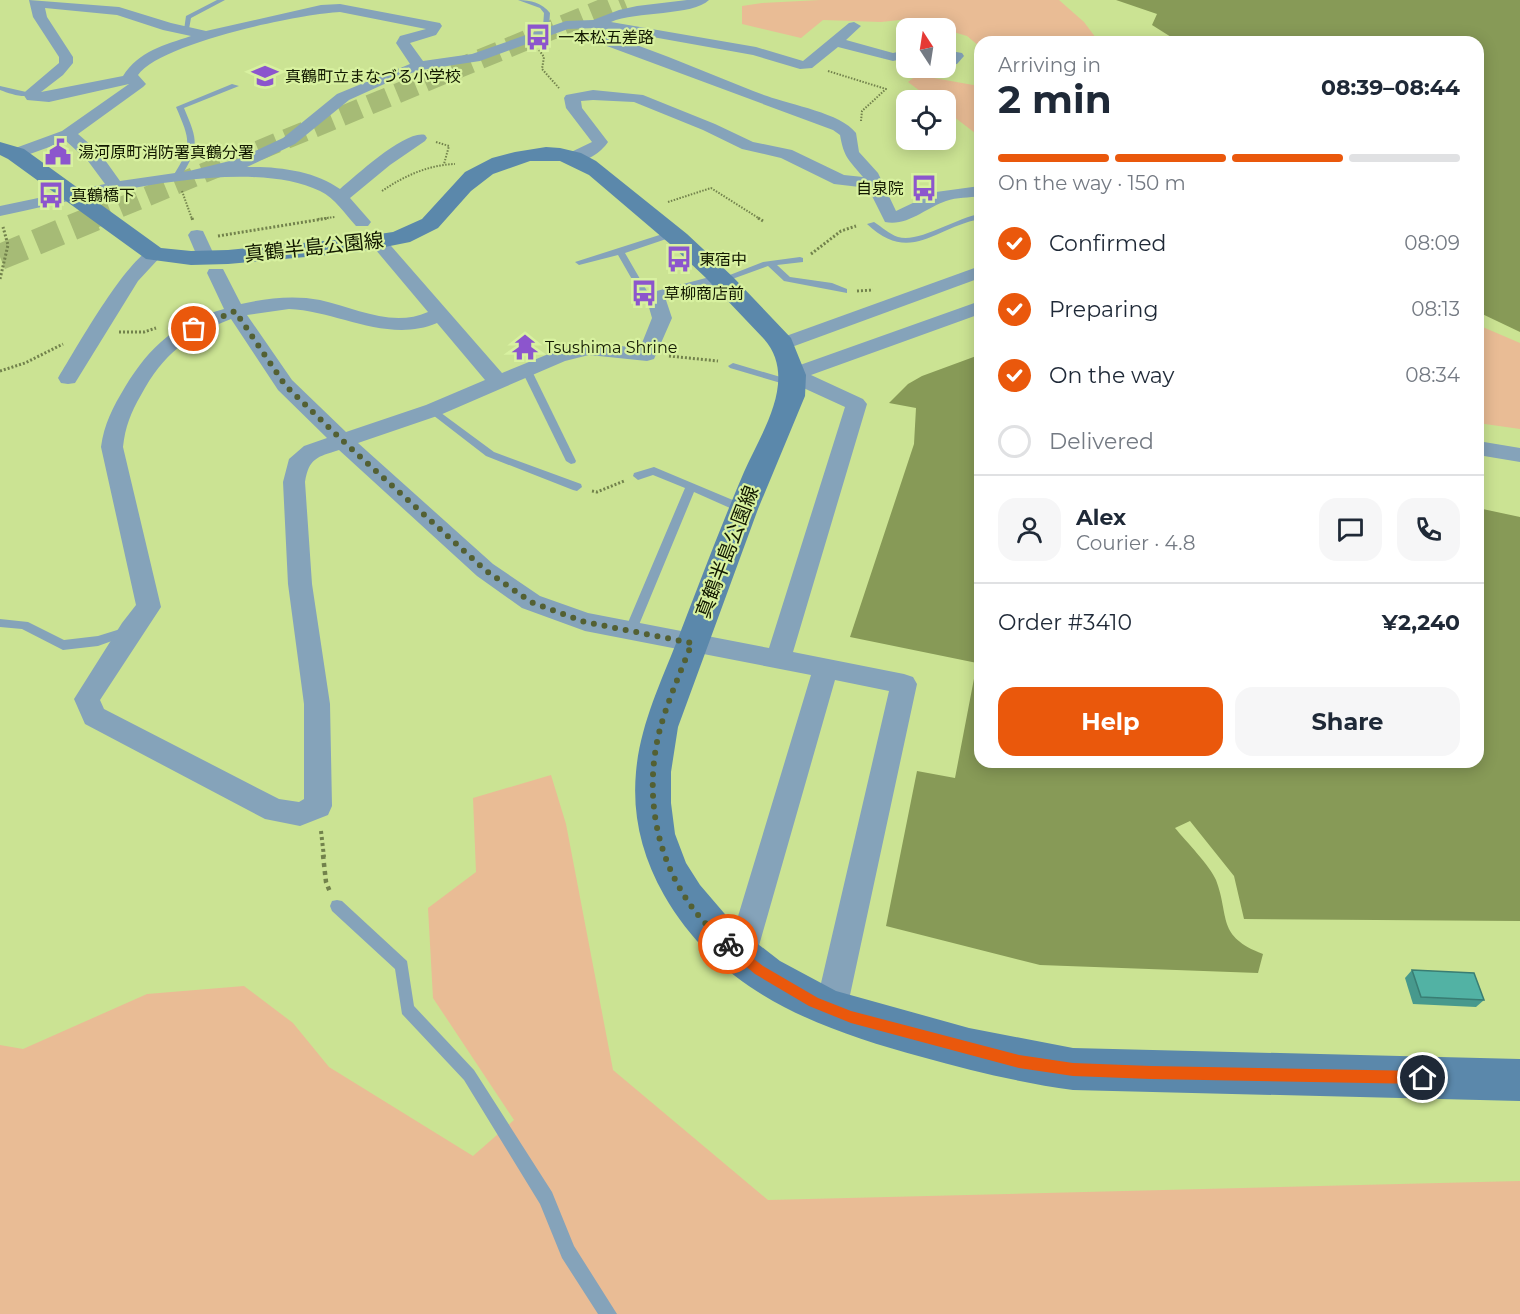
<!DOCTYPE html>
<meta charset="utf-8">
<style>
body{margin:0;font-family:Montserrat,"Noto Sans JP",sans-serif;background:#f6f6f7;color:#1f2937;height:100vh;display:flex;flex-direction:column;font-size:22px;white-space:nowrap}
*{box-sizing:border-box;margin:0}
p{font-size:20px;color:#747a83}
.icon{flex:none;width:33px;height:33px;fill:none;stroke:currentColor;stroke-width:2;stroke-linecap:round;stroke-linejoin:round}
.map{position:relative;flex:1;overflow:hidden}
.sheet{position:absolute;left:974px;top:36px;width:510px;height:732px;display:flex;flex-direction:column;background:#fff;border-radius:18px;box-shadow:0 3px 15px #0003}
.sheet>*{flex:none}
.needle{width:39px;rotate:348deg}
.controls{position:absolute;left:896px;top:18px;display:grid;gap:12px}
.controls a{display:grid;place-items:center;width:60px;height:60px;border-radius:12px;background:#fff;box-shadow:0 3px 15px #0003;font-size:30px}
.pin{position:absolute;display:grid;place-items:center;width:51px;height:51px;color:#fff;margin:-26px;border:3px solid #fff;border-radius:50%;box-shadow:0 2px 6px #0007}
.courier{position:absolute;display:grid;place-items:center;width:60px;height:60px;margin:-30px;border:4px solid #ea580c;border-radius:50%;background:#fff;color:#222;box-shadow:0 2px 8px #0007}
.headline em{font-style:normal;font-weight:700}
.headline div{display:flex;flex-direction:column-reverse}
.headline{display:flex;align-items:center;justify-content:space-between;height:102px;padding:0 24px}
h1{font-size:39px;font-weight:700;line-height:45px}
.bar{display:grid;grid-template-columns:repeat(4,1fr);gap:9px 6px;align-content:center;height:72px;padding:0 24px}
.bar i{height:8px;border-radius:4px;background:#e0e1e3}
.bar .selected{background:#ea580c}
.bar p{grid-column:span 4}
.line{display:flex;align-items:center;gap:15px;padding:0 24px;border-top:2px solid #e0e1e3}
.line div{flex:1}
.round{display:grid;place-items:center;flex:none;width:63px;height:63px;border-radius:18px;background:#f6f6f7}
ol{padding:0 24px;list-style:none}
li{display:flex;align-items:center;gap:18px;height:66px}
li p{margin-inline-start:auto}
li .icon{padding:6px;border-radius:50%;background:#ea580c;color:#fff;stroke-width:4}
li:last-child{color:#747a83}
li i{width:33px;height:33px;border:3px solid #e0e1e3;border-radius:50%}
.cta{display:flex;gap:12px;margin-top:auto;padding:12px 24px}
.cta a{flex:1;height:69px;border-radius:18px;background:#ea580c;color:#fff;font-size:24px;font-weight:700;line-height:69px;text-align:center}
.cta a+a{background:#f6f6f7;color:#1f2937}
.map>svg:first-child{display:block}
.green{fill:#e9bc95}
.water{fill:#879a57}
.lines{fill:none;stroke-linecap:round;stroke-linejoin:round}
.highway-tunnel-far1{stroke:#a6bb76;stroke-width:20;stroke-dasharray:20 10;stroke-linecap:butt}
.highway-tunnel{stroke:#a6bb76;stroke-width:26;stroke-dasharray:26 13;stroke-linecap:butt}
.path-far3{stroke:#72824c;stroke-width:2;stroke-dasharray:1.5 1.5;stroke-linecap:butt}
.path-far2{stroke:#72824c;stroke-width:3;stroke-dasharray:2 2;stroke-linecap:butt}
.path-far1{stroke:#72824c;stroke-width:4;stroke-dasharray:3 3;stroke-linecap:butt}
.path{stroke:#72824c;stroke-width:4.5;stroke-dasharray:4 4;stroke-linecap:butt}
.lane{fill:#85a3ba;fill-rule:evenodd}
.street{fill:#85a3ba;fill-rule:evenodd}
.secondary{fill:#5b88ab;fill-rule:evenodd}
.wall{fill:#47998d}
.building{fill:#52b2a4;stroke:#397d73;stroke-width:1.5}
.route{fill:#ea580c}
.done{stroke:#536033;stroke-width:6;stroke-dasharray:0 10.8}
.labels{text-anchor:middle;stroke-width:4.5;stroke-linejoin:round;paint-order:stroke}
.far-poi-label{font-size:16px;fill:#121900;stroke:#d8f1a0;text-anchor:start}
.street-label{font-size:20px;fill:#121900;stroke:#d8f1a0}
</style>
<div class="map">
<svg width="1520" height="1314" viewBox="0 0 1520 1314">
<rect width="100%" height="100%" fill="#cbe393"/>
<!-- green -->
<g class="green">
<path d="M820 0H1059L1084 22 1099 42H980L979 46 967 36 909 19 881 22 823 20 801 38 742 24V6L762 3Z"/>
<path d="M917 75 979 86V136L945 110V100H932L908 82Z"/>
<path d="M1478 325 1520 343V429L1478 423Z"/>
<path d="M551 775 566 824 613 1070 768 1200 1520 1181V1314H0V1045L23 1049 147 994 244 986 293 1023 329 1067 473 1156 514 1120 433 998 428 908 476 872 473 798Z"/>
</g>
<!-- water -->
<g class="water">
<path d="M1116 0H1520V332L1478 312V42H1179L1152 25 1157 14Z"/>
<path d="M979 355 980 762H1478V508L1520 517V921L1244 919 1234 876 1190 821 1175 828C1186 841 1210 866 1216 880 1230 917 1216 936 1263 954L1258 973 1040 965 886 926 917 771 955 778 977 663 850 637 914 444 916 408 889 403 908 384 922 376Z"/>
</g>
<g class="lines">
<!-- highway-tunnel-far1 -->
<path class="highway-tunnel-far1" d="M92 219 624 0"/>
<!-- highway-tunnel -->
<path class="highway-tunnel" d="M0 257 95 218"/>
<!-- path-far3 -->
<g class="path-far3">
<path d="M539 50 544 57 542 69 559 88"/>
<path d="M828 71 886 89 862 111 861 121"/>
<path d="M436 142 449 146 444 164"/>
<path d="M182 191 192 219"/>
<path d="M382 191C404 176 428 165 455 164"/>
<path d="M668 202 711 188 760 219"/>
<path d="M318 219 335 217"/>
</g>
<!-- path-far2 -->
<g class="path-far2">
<path d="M192 218 193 221"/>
<path d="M758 218 763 221"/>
<path d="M218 236 329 218"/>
<path d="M811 254 841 231 856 226"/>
<path d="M0 279 8 245 3 227"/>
<path d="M857 291 873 290"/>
<path d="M119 332H144L156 328"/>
<path d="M669 356 718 361"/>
<path d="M0 371 25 363 63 344"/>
<path d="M592 491 597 492 624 481"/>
</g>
<!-- path-far1 -->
<path class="path-far1" d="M321 831 324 857"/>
<!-- path -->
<path class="path" d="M323 855 326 882 330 892"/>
<!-- lane -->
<g class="lane">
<path d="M217 0H225L191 18 189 29 184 30 186 16Z"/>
<path d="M518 0C531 0 542 3 550 13L549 26 554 30V32H550L543 27 544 13 540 8Z"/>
<path d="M232 84 239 86 184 108C198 141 200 147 180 178H174L173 176C193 145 190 140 176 107Z"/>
<path d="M0 86 35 94C24 99 11 94 0 90Z"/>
<path d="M980 214V219C936 227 910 265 867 224L874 222C882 227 889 234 898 237 920 243 955 218 980 214Z"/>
<path d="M672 231 676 234 675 236 625 253 647 291 659 295V299L641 295 618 255 579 265 575 262Z"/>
<path d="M800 257 803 258V262L777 265 790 277 832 283 847 289V293L784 281 768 266 724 282 721 283 717 280 763 262Z"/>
<path d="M733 363 794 381 796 383 791 386 730 368 728 366Z"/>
<path d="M526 366 531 369 576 461 575 463 571 464 566 461 521 369Z"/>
<path d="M433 407 494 452 581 484 582 487 577 491 573 490 486 456 429 412V408Z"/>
<path d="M654 467 747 506 748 509 743 513 739 512 694 492 636 632 630 637 624 632 685 488 653 475 638 480 633 476 634 473Z"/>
<path d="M0 619 28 622 64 640 98 636 130 626 136 630 134 633 98 646 63 650 22 629 0 627Z"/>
<path d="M337 900 342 901 407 961 414 1006 474 1070 552 1192 574 1246 617 1314H598L562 1258 540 1204 464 1080 402 1014 395 969 332 911 330 906 332 901Z"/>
</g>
<!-- street -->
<g class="street">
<path d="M29 0 119 7 171 23 206 31 321 5 340 4 440 23 442 26 436 35 410 43 423 61 472 54 566 21 593 20 619 10 637 6 687 0H709C693 16 636 11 611 22L756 47 803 61 849 23 854 22 861 26 846 40 893 53 906 50V58L893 61 838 47 812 68 800 69 753 55 647 36 596 28 568 29 480 61 421 70 402 76 349 100 295 144 247 167C277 166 316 171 340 189 357 175 405 130 425 135L427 138 425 141 390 165 350 198 371 222 368 226H356C345 214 335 198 320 191 242 154 84 199 0 216V206L105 184 88 161 66 141 16 159 8 154 10 150 62 131 129 84 49 102 27 100 23 94 26 91 59 63V57L33 17ZM45 8 117 15 163 30 191 36C164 45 139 51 123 76L41 92 63 75 73 63V57L47 17ZM340 12 426 29 400 36 396 43 410 64 337 94 283 138 238 159 189 171 120 181 100 153 78 134 143 87 146 84 138 75C160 43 299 14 340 12Z"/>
<path d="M593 32C653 47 709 75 767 96 791 105 841 113 856 133L859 152 878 173 896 211 936 192 980 186V196C969 198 957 197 946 201 927 207 907 227 885 222L868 188 834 184 781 158 742 149 703 130 634 102 593 100 581 101 582 108 608 142C600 154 582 165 567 162L565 158 567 154 592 142 566 108 564 98 566 95 593 90 643 95 715 124 753 142 792 150 844 175 863 177C849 160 844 158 840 135L833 130 588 39 586 36Z"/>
<path d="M945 50 962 53 964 56 957 64H947Z"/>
<path d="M197 230 203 231 216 259 214 263H200L188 235 191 231Z"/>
<path d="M379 238 385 239 502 373 551 353 589 343 640 348 652 318 646 297 649 293 721 274 728 276 730 280 728 284 666 300 672 318 654 359 647 361 589 355 565 361 440 415 358 443 493 564 540 596 588 613 769 648 845 407 786 380 783 375 786 370 980 301V314L811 375 863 399 867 404 793 652 904 674 913 677 917 684 847 1009 842 1020 831 1024 820 1020 815 1009 889 691 835 680 756 956 752 966 741 970 730 966 726 956 811 675 585 631 522 608 477 576 339 450C317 457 309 458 305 482L312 584 330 704 332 806 328 815 300 826 265 819 85 724 74 699 122 623 136 605 101 447C104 424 113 407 125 387 150 346 177 322 224 309L207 273 209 269H223L241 304C267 298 294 295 320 300 356 308 392 328 428 312L370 243 373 239ZM289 309C338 311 388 344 437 323L485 380 426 405 346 432 292 380 247 315ZM231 319 278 390 327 438 304 446 289 459 283 482 288 584 304 704V799L299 802 279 799 104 709 100 700 161 607 123 447C125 427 131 412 141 395 164 353 187 336 231 319Z"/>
<path d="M154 248 160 250 163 254 138 281 75 383 68 384 61 383 58 378C74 352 128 255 154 248Z"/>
<path d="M980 266V278L789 348H775L772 344 775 340Z"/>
<path d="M1478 441 1520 448V462L1478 455Z"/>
</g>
<!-- secondary -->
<path class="secondary" d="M0 142 24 149 161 248 191 251 228 250 345 239 393 232 422 219 465 172 492 158 515 152 546 147 560 148 581 153 596 161 687 234 733 277 791 338 806 375 805 396 758 509 678 727 671 772V803L675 834 686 863 700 885 736 927 780 961 836 991 969 1028 1073 1048 1520 1059V1101L1073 1090C1022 1083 972 1071 922 1057 819 1029 720 993 664 895 642 856 632 816 636 772 640 726 660 684 677 641 699 584 720 528 744 472 761 433 799 379 764 339L706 278 670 244 589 175 560 161H530L493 174 471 191 438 228 410 242 360 252 228 264 191 265 146 259 8 159 0 155Z"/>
</g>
<!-- wall -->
<path class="wall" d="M1412 970 1484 1000 1476 1007 1413 1004 1405 978Z"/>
<!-- building -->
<path class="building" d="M1412 970 1474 973 1484 1000 1421 997Z"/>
<!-- route -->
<path class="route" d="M728 939 763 966 818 998 851 1011 1019 1055 1073 1063 1151 1066 1423 1071 1427 1073 1429 1078 1427 1082 1423 1084 1151 1079 1073 1076 1019 1068 851 1023 809 1006 755 974 724 948V941Z"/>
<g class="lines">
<!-- done -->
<path class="done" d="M194 329 235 311 285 385 343 441 485 570 531 602 585 622 692 643C681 671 668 700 660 729 643 794 656 863 698 915 707 926 718 935 728 944"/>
</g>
<!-- icons -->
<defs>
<g id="bus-bare" transform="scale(2.07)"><path d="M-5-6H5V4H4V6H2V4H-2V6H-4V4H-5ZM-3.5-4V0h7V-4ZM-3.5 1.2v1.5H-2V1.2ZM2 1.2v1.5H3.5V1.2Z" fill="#8c55cd" stroke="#d8f1a0" stroke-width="2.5" paint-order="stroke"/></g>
<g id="school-bare" transform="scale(2.07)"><path d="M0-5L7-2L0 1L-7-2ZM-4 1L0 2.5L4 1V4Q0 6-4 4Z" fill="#8c55cd" stroke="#d8f1a0" stroke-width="2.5" paint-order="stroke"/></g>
<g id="civic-bare" transform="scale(2.07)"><path d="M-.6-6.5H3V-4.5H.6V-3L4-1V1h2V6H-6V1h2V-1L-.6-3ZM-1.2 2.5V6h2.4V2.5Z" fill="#8c55cd" stroke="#d8f1a0" stroke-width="2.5" paint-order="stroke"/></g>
<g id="temple-bare" transform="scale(2.07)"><path d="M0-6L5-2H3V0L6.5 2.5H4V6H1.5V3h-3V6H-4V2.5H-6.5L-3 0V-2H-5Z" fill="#8c55cd" stroke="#d8f1a0" stroke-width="2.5" paint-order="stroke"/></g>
</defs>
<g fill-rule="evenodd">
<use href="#bus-bare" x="538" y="37"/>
<use href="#school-bare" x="265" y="76"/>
<use href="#civic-bare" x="58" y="152"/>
<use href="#bus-bare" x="924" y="188"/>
<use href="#bus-bare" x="51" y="195"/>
<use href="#bus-bare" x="679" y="259"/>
<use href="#bus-bare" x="644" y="293"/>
<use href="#temple-bare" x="525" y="347"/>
</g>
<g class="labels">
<!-- far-poi labels -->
<g class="far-poi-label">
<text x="558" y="43">一本松五差路</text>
<text x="285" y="82">真鶴町立まなづる小学校</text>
<text x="78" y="158">湯河原町消防署真鶴分署</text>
<text x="904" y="194" text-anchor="end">自泉院</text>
<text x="71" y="201">真鶴橋下</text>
<text x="699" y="265">東宿中</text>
<text x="664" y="299">草柳商店前</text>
<text x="545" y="353">Tsushima Shrine</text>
</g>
<!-- street labels -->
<g class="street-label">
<text transform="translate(314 247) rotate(-6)" y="7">真鶴半島公園線</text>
<text transform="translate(727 552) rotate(-69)" y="7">真鶴半島公園線</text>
</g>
</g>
</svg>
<div class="controls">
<a><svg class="needle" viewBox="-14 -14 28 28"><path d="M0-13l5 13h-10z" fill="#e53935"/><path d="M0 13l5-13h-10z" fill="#747a83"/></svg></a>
<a><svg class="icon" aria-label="locate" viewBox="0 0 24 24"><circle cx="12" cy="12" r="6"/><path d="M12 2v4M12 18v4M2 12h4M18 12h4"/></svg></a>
</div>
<div class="pin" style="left:194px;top:329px;background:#ea580c"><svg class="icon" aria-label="bag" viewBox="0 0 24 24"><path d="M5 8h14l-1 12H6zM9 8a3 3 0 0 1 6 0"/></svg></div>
<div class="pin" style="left:1423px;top:1078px;background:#1f2937"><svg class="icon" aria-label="home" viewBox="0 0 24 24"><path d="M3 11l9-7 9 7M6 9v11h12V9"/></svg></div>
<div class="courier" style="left:728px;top:944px"><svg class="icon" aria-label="bike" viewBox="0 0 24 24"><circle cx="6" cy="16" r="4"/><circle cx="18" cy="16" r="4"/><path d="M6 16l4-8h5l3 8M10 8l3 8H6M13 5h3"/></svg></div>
<section class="sheet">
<div class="headline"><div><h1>2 min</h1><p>Arriving in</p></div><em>08:39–08:44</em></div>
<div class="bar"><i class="selected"></i><i class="selected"></i><i class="selected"></i><i></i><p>On the way · 150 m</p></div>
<ol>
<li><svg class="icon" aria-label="check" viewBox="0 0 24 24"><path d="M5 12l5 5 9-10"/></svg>Confirmed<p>08:09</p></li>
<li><svg class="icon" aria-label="check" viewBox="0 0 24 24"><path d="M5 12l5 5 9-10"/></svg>Preparing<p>08:13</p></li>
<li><svg class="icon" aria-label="check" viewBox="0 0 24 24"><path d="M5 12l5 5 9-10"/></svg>On the way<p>08:34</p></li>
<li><i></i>Delivered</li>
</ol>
<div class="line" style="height:108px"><a class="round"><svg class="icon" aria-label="person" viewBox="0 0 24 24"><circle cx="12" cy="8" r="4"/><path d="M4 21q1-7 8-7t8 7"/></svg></a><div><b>Alex</b><p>Courier · 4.8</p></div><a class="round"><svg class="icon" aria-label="chat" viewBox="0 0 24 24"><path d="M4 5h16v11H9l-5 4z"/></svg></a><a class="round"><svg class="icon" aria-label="phone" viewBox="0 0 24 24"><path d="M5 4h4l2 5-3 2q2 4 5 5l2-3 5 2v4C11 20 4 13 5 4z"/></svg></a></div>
<div class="line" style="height:78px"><div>Order #3410</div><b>¥2,240</b></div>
<div class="cta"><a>Help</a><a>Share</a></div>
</section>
</div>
